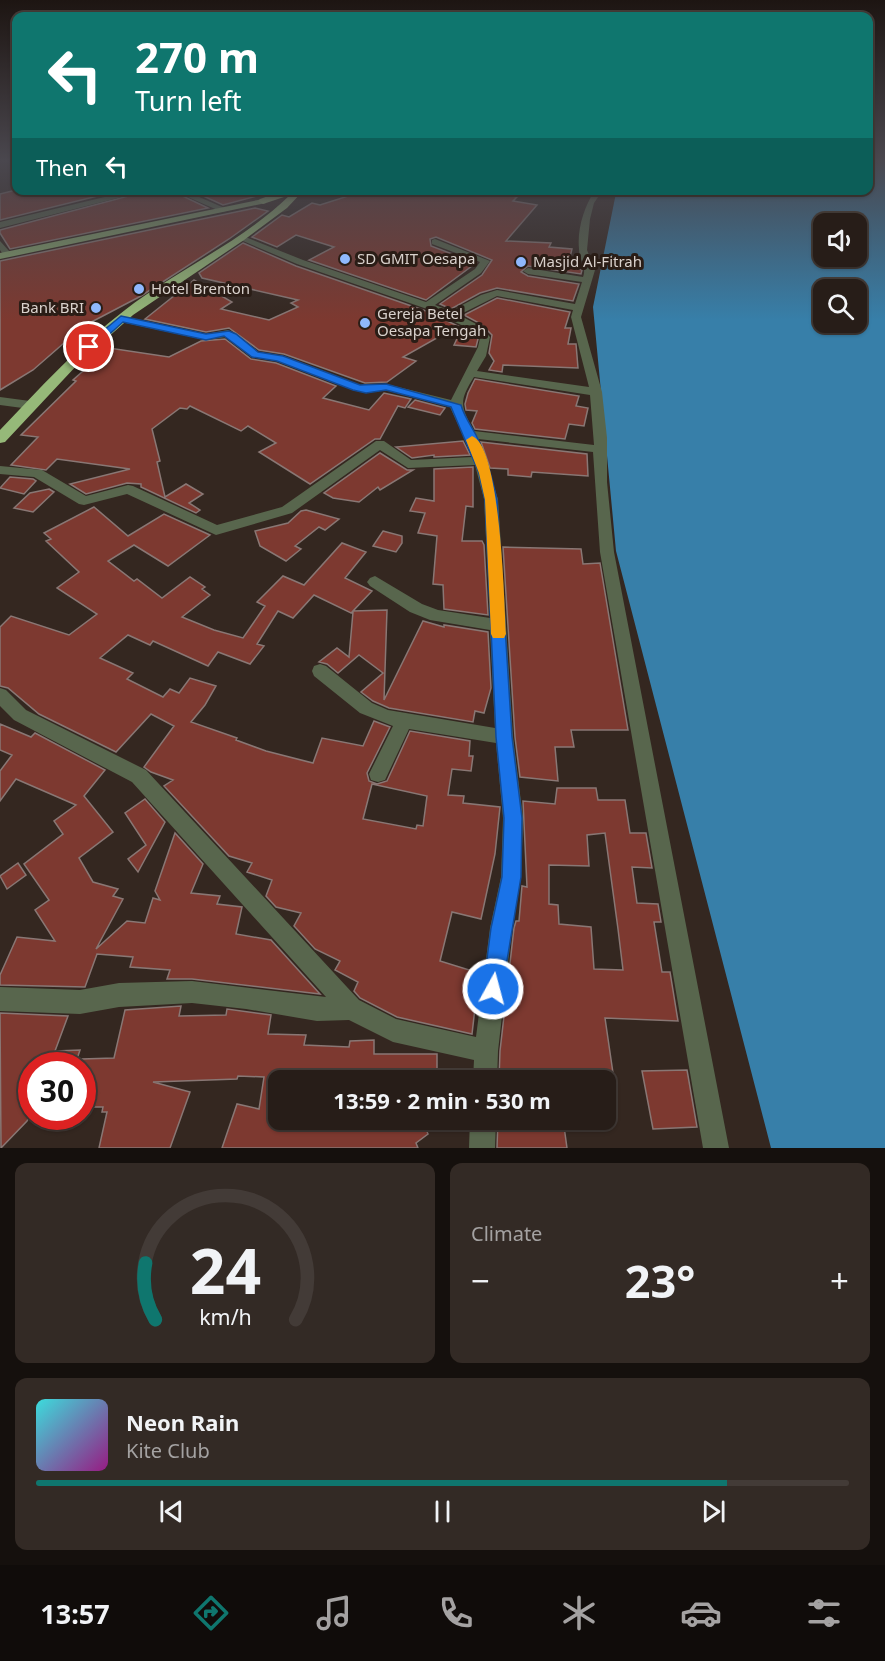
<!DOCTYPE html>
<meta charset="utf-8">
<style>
:root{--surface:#271d18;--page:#332a25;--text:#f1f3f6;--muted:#a4a2a2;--line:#433b37;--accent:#0f766e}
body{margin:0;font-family:"Noto Sans",sans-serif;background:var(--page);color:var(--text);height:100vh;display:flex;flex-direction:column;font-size:22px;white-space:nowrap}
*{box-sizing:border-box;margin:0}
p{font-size:20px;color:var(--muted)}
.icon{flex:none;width:33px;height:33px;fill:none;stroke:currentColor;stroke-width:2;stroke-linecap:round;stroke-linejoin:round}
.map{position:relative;height:1148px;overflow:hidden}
.details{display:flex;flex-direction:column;gap:15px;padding:15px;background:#15100d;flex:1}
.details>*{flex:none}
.banner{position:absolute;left:12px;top:12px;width:861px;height:183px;border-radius:12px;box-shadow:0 2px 4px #0004,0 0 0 2px var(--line);background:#0f766e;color:#fff;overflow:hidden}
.buttons{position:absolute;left:813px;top:213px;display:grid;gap:12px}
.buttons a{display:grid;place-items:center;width:54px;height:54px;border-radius:12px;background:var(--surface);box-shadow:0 2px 4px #0004,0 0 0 2px var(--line);font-size:30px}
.speed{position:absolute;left:18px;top:1052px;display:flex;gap:12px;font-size:30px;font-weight:700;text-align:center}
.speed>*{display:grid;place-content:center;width:78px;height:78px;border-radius:50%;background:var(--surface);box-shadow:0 2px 4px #0004,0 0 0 2px var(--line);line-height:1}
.speed .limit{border:9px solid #d22;background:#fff;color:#111}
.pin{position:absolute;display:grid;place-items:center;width:51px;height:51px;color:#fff;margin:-26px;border:3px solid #fff;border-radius:50%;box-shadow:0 2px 6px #0007}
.me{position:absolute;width:66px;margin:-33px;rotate:7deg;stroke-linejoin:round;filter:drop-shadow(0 0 4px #0008)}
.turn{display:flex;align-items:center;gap:21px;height:126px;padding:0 24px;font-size:27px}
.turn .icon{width:78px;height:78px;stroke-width:2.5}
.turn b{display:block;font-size:42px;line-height:51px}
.then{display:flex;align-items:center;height:57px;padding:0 24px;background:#0003;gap:12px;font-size:22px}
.big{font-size:45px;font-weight:700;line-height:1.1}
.details .widget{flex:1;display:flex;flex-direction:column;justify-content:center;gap:9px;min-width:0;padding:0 21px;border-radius:12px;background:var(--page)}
.details .dial{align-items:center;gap:0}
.dial svg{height:156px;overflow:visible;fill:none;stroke:var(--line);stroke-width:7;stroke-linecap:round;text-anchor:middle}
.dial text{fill:var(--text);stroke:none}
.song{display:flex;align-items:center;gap:18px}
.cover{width:72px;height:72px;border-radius:9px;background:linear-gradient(135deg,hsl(180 70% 55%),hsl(310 70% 35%))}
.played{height:6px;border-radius:3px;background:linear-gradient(90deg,var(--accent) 85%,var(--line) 85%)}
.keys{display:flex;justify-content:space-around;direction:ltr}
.heat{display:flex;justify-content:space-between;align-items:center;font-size:33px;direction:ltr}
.details .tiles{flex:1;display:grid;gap:15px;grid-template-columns:1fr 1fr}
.widget:last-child{grid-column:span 2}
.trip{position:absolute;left:268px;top:1070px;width:348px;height:60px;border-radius:12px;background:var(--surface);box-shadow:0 2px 4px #0004,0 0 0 2px var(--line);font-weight:700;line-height:60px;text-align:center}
.tab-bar{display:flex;height:96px;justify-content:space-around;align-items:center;background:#100c0a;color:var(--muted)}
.tab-bar .icon{width:42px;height:42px}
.tab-bar .current{color:var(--accent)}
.tab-bar b{font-size:27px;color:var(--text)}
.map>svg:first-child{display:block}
</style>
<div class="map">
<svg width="885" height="1148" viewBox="0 0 885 1148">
<rect width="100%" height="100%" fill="#342720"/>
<path fill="#377fa9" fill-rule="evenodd" d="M869,160H885V1148H771L616,551L593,307L616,193L620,191L868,190ZM824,224H856V256H824ZM824,290H856V322H824Z"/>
<g fill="#7d3930" stroke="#897774" stroke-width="1.5" fill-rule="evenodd">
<polygon points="16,190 122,190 0,220 0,194"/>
<polygon points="151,190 170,190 208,208 10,249 0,233 0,230"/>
<polygon points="190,190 272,190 272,192 223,205"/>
<polygon points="367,190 512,190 507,195 517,197 513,201 537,205 506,241 551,243 549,247 572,249 568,265 582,270 581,274 528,266 521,272 528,276 579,284 573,301 497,288 480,293 451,309 440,304 482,275 492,260 436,237 430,239 431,246 476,263 426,300 309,260 334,247 296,235 277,247 252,237 282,215 289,217 312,203 320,205"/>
<polygon points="255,208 268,211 229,239 141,296 78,329 80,329 33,370 0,390 0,261"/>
<polygon points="243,243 296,266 426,311 458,326 403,357 416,361 387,382 365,383 284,354 259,350 229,328 206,332 145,319 194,280 232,302 221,309 269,320 298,307 291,303 298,300 202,278 199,273"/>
<polygon points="497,298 570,312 565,328 571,328 568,344 576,344 578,368 503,365 502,372 489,370 494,361 489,353 492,335 481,324 464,315"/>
<polygon points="462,328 478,339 476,347 454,345"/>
<polygon points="225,339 251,359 276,363 336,386 323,398 369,410 384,393 411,399 405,408 398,406 380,439 375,439 310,484 259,452 276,443 248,426 241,431 190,406 187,409 180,408 152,429 160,461 157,462 165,497 186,484 203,494 189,503 200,510 196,513 141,487 141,484 127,483 86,494 70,484 130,469 57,459 46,470 11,465 38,437 21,435 76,381 73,380 109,348 169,357 201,341"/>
<polygon points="475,379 579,396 576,406 588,408 584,426 569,424 565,439 475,429 472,423 477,411 466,410 465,404 468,393"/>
<polygon points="415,400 445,408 440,415 408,407"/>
<polygon points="463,441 470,455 434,457 434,455 412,458 396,447"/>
<polygon points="481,442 587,454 588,476 532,472 531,477 508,475 508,469 490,468"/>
<polygon points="380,453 407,470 413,470 380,490 378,487 359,502 333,498 324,493"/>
<polygon points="473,467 473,507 466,506 462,541 482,541 484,545 488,615 444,609 443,585 433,584 437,536 418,533 425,513 410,511 416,498 434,501 434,469"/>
<polygon points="10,477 33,479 36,481 24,494 0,488"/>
<polygon points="49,489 54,492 33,512 14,508 30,493"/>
<path d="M94,507L128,536L164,514L210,535L168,566L134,545L108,561L134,581L137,579L162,598L190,577L205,587L202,589L210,595L182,617L214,630L243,638L265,606L257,602L283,576L304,585L342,543L366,552L345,578L372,591L353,611L387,610L384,700L423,621L444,627V625L488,632L491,688L484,713L475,711L473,722L389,708L373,701L361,692L383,673L359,655L338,673L327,664L319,662L337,648L349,657L353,612L351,613L314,595L293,618L278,611L257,644L264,646L250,664L218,652L208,666L153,641L150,645L128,635L100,658L133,673L127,679L163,697L170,689L179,693L190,678L216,686L205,705L191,722L237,738L236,740L266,751L313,763L322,738L363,746L374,721L390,727L367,773L369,781L377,784L387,781L410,731L470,741L469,756H473L471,771L452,769L448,795L464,796L463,803L500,807L495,854L481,919L452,912L440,961L479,973L472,1034L397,1017L360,998L354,991L358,982L335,970L340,961L315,949L294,926L301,913L276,907L266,896L272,880L247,872L252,863L229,856L164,786L173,780L151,772L144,767L174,726L151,714L116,752L39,714L8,688L0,686V627L11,616L69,635L97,614L57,588L79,572L46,541L51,539L44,533ZM372,784L427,796L423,826L417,825L416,829L363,819Z"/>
<polygon points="306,510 339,519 325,530 319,527 295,546 301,549 286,561 260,546 255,531 288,523 301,511"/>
<polygon points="383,531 402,536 402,543 396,552 373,546"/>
<polygon points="503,547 581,549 583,564 600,563 628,730 571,730 574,747 555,747 558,781 520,777 515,737"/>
<polygon points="0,724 31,737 35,733 105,770 84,796 113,832 79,858 93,882 118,889 113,896 123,899 96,949 127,921 145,923 153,898 160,900 155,891 175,833 203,864 191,893 220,896 217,904 242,907 236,934 271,940 320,994 192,979 167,979 170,970 130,967 133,957 97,954 85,987 0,985 0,975 17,937 55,941 35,910 49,900 24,864 63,834 54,821 76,805 16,779 0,801 0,771 12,755 0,750"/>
<path d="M557,788H596L598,800H625L630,833H646L652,868L632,867L637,903L658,904L661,922H654L662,972H670L678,1021L605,1018L613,1073L559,1075V1080H499L500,1051L514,928L516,921H519L522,886L527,887L523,801L555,804ZM605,833L618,929L623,970L594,969L591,927L559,924L558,905L549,904V865L589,866L587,835Z"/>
<polygon points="145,799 165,822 138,872 128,859 146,845 125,813"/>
<polygon points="18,863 26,875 7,889 0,876"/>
<polygon points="181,1006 179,1016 226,1015 227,1009 271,1015 268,1034 306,1035 304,1045 349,1047 350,1041 374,1040 374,1054 437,1054 437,1080 279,1080 279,1120 318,1129 334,1119 422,1119 428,1134 416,1143 418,1148 222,1148 237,1104 259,1109 264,1077 238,1076 237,1079 153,1082 190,1092 170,1148 99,1148 107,1112 102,1112 103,1107 82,1107 82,1059 114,1058 125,1010"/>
<polygon points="0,1013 68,1016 55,1051 80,1050 75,1065 32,1065 32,1110 27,1121 1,1148"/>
<polygon points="687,1070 697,1127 653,1129 642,1071"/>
<polygon points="498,1119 563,1119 567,1148 497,1148"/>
</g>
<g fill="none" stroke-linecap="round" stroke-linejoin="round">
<g fill="#58664d" fill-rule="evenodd">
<polygon points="134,190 149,190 0,228 0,222"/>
<polygon points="172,190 183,190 229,210 222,212"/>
<path d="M595,190H603L594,203L590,219L587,250L595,270L581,317L602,392L607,438V482L614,552L729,1148H703L600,552L593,452L478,439L498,499L513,737L523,818L521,877L512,928L498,1051L497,1080H473L474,1060L393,1042L349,1020L317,1021L246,1009L192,1003L119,1007L80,1014L0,1011V987L80,990L119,983L192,981L326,997L132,782L14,720L0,706V688L6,690L26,710L146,770L359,1000L396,1019L476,1037L490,928L501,877L503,818L496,743L409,729L385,780L378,782L371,780L369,774L393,726L360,713L314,676L312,671L314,666L320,664L326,666L372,703L388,710L495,728L490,630L430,620L410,612L370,586L367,582L370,578L375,576L422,604L438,610L490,618L484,499L475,465L408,468L380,450L292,513L216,535L127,494L84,505L79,504L34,477L0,474V466L42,470L86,496L128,485L133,486L217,525L282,507L376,441H384L411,460L473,457L450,407L386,390L366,393L353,390L277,361L251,357L226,337L206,340L121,322L116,319L121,316L206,334L228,330L258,352L283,356L360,385L386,384L451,400L478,347L480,338L472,330L427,309L297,264L236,238L243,236L303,260L426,302L475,269L480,262L432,244V240L435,239L490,261L481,273L435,305L451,311L481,295L497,290L575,304L582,282L528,274L523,271L528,268L583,277C587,266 579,260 579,249C577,229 584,207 595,190ZM497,296L573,310L571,317L589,387L477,371L486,356L490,337L480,326L459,315ZM474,377L590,395L594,445L474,431C461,407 458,402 474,377Z"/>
<polygon points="0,241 10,252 10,256 4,256 0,250"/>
<polygon points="0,397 30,401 36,405 30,409 0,405"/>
<polygon points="470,1119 496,1119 495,1148 469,1148"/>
</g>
<polygon fill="#84a26d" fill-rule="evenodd" points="263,199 266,199 266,203 0,259 0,253"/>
<path fill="#96b979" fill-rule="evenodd" d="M285,190H304L287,208L244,240L133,315L78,364L5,442L0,443V430C40,388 79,345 125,310C178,269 242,242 290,195L263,204L258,201L260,199Z"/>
</g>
<linearGradient id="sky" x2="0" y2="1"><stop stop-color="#1d1512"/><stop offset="0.5" stop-color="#4a474e"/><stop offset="1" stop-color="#4a474e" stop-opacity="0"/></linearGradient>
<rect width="885" height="320" fill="url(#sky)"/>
<path fill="#1a73e8" stroke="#114b97" stroke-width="1.5" d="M121,316L206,334L229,331L236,334L258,352L283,356L360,385L386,384L461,405C464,416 470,424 476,435C486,455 492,477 497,500L512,737L522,818L521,877L501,996L493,1000L486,996L483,989L491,928L502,877L504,818L496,737L485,500L479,473L451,407L386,390L366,393L353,390L277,361L252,357L224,336L206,340L123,322L93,349H86V345Z"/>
<path fill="#f59e0b" d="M472,436C501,446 504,603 506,634L504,638H493L491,634L485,500L479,473L466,440Z"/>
<g fill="#8fb8fd" stroke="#2a1d16" stroke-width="2">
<circle cx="345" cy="259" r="6"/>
<circle cx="521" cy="262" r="6"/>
<circle cx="139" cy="289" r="6"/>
<circle cx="96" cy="308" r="6"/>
<circle cx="365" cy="323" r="6"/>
</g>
<g text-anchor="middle" stroke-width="6" stroke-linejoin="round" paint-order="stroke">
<g font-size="15" fill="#d9d1cc" stroke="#2a1d16" text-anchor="start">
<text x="357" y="264">SD GMIT Oesapa</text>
<text x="533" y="267">Masjid Al-Fitrah</text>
<text x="151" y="294">Hotel Brenton</text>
<text x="84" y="313" text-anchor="end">Bank BRI</text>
<text x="377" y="319">Gereja Betel<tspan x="377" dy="17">Oesapa Tengah</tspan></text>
</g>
</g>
</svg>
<div class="buttons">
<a><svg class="icon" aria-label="sound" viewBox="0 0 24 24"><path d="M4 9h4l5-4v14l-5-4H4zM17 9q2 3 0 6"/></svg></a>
<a><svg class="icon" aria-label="search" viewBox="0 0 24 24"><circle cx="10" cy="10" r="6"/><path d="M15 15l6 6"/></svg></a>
</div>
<div class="speed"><div class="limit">30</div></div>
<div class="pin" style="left:89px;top:347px;background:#d93025"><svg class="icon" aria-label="arrive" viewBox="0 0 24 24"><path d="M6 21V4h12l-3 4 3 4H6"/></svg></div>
<svg class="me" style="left:493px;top:989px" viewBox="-20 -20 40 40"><circle r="17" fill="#1a73e8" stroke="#fff" stroke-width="3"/><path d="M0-11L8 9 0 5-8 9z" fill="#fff"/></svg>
<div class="trip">13:59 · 2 min · 530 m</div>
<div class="banner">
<div class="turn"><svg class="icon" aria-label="left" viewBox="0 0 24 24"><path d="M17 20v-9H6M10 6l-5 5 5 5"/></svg><div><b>270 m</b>Turn left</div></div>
<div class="then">Then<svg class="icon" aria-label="left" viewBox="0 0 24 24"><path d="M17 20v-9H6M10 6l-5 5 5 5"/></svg></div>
</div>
</div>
<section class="details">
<div class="tiles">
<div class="widget dial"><svg viewBox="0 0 100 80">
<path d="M14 69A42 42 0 1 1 86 69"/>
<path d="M14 69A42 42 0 0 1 9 40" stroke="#0f766e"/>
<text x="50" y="56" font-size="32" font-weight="700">24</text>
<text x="50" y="72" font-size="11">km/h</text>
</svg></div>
<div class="widget"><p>Climate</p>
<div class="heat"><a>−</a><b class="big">23°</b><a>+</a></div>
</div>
<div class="widget">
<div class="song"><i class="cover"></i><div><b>Neon Rain</b><p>Kite Club</p></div></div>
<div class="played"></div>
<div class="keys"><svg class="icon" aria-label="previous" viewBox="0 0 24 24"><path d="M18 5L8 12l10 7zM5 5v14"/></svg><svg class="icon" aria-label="pause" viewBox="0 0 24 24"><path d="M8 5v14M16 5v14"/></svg><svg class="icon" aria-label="next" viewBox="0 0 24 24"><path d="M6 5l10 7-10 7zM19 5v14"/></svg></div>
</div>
</div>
</section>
<nav class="tab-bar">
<b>13:57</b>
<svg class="icon current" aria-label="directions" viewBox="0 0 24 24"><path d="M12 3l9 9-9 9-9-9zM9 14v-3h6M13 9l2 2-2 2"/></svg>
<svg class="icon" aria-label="music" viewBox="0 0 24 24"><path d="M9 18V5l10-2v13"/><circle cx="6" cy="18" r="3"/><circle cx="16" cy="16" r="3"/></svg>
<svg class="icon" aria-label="phone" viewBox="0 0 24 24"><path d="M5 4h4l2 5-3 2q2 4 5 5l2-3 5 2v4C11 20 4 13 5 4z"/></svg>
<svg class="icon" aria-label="climate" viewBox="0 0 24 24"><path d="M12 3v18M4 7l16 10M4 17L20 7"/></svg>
<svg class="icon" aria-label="car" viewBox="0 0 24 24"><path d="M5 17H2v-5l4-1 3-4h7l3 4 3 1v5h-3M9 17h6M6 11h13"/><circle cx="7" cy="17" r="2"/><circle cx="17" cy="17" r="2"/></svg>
<svg class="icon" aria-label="filters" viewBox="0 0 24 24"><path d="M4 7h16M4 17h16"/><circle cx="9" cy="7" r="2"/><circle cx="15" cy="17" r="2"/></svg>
</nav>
